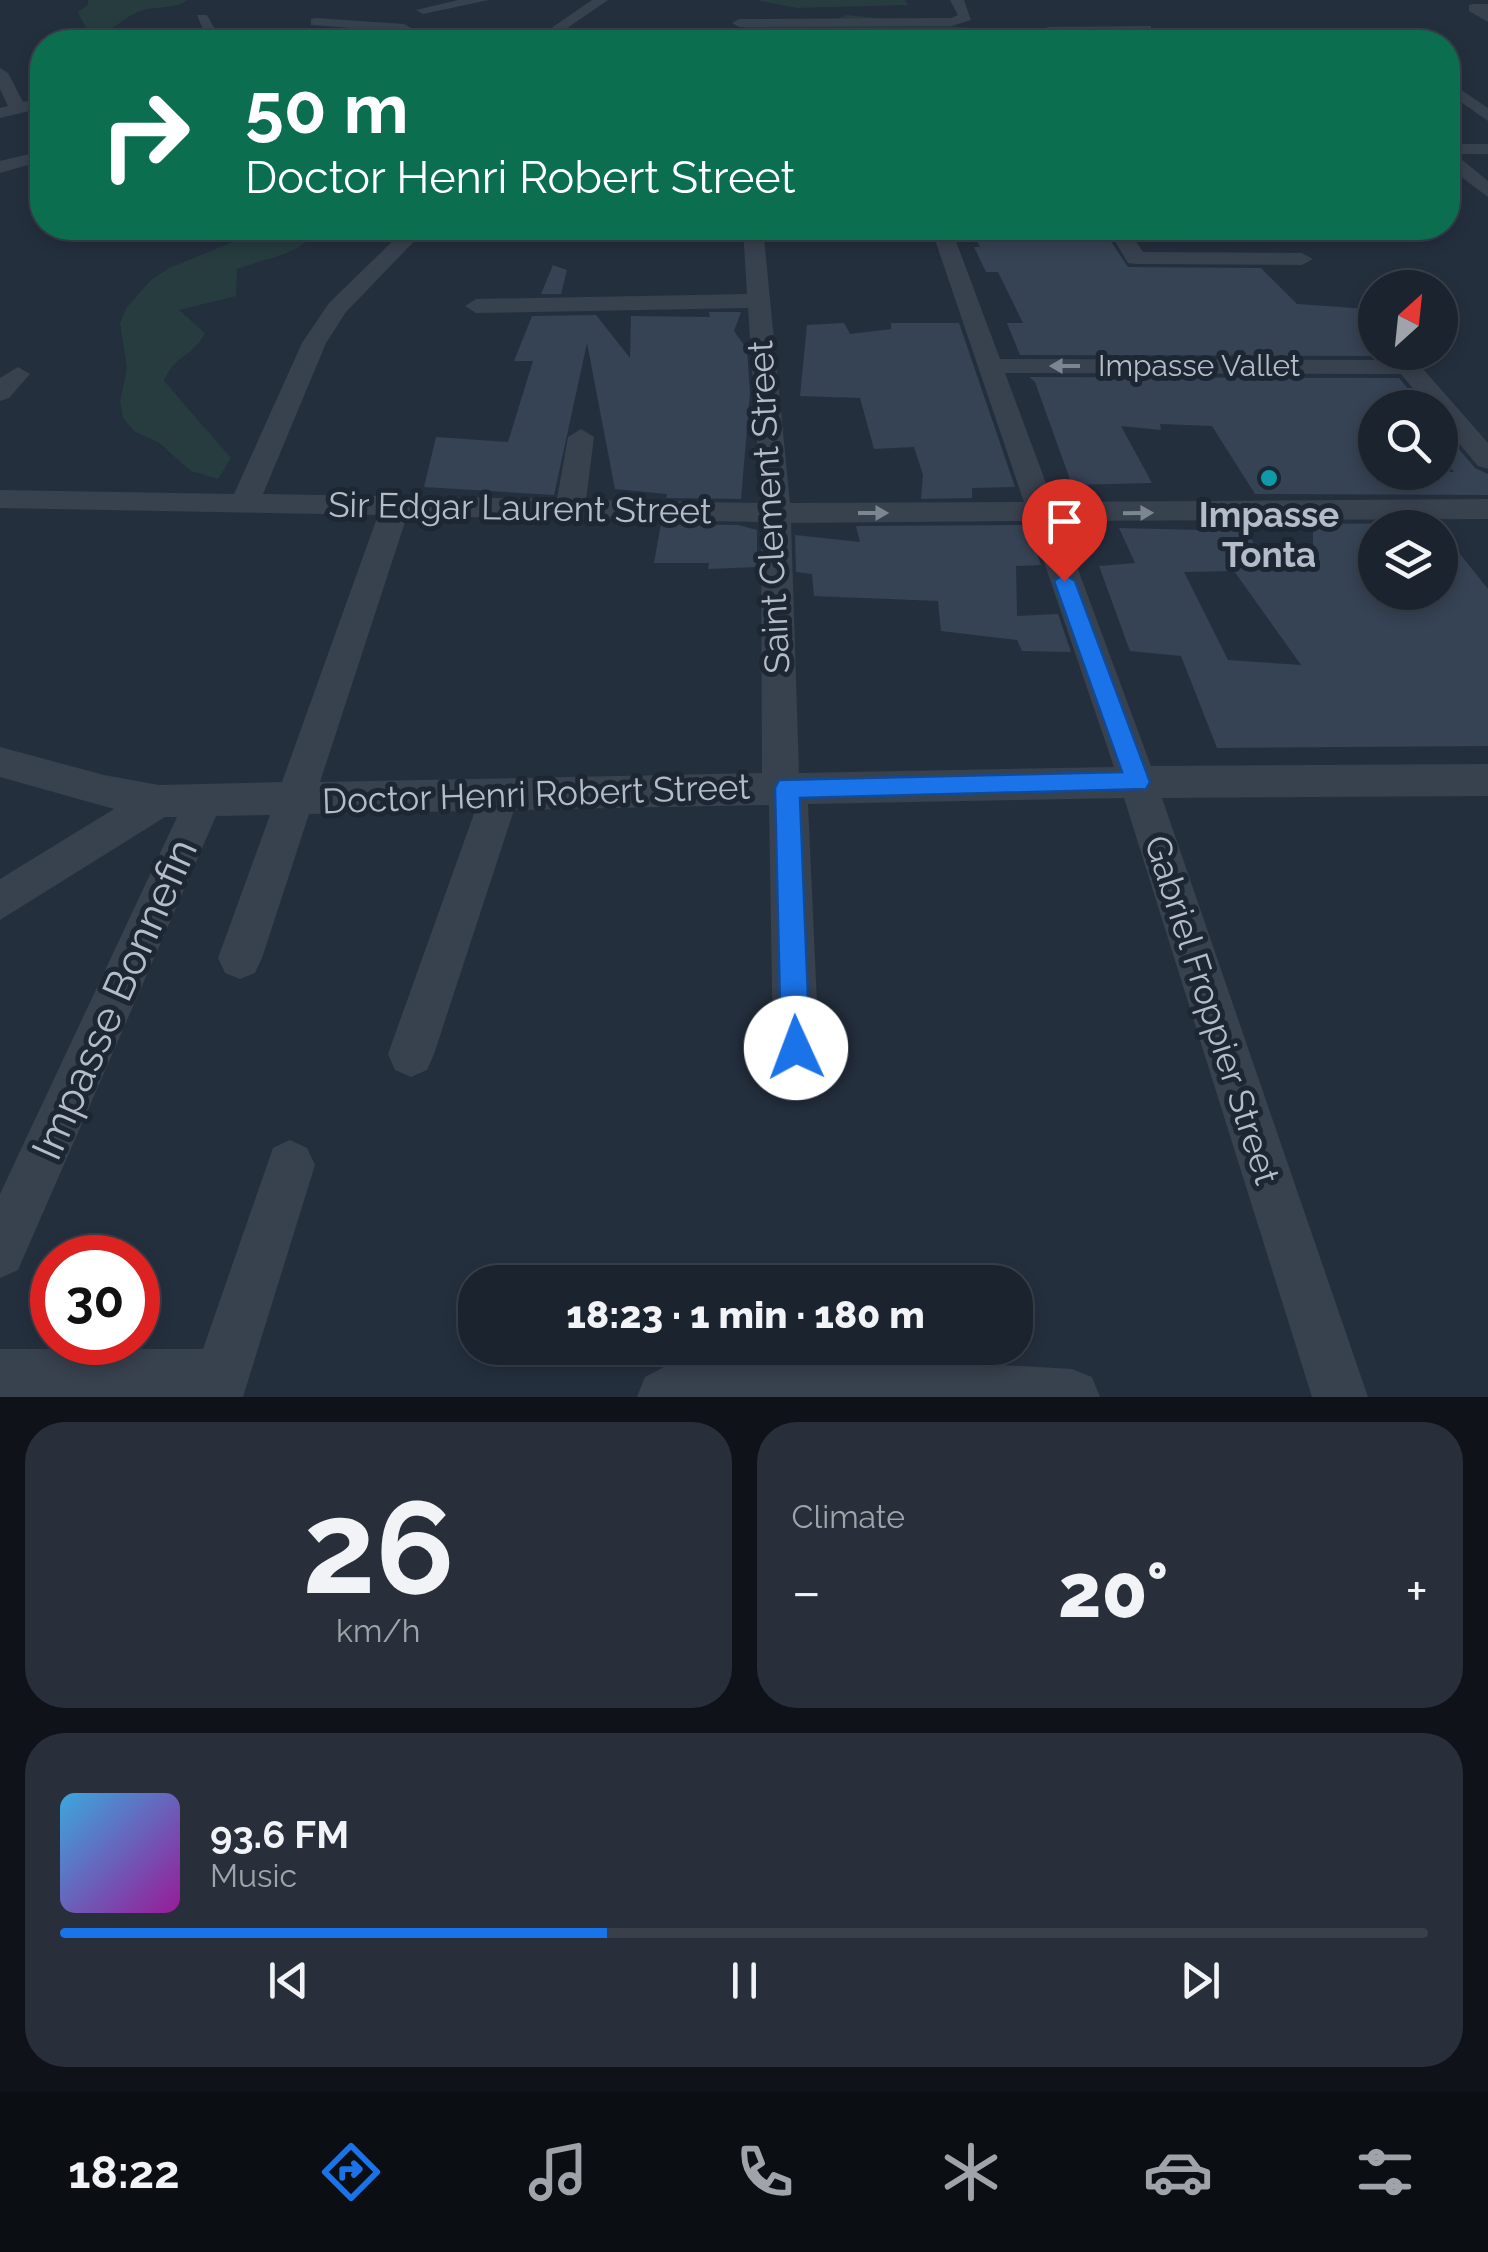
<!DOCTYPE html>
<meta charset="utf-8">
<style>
:root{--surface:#1b232e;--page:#282f3a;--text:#f1f3f6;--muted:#a0a4aa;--line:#39404a;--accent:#1a73e8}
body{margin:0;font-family:Raleway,sans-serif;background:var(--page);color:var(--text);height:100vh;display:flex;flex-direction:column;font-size:38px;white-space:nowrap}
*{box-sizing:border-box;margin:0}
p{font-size:32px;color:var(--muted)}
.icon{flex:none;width:55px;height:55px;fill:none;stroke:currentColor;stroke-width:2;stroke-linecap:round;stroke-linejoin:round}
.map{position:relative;height:1397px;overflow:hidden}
.side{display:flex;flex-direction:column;gap:25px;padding:25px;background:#0f1319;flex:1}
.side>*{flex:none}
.banner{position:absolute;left:30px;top:30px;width:1430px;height:210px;border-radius:40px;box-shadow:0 5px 15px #0003,0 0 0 2px var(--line);background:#0b6e4f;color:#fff;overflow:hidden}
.needle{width:65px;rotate:27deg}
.controls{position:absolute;left:1358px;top:270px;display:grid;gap:20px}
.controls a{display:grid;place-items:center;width:100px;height:100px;border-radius:50%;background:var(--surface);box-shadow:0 5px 15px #0003,0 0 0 2px var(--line);font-size:50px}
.speed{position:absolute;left:30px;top:1235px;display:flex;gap:20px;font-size:50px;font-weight:700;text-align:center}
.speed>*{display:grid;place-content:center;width:130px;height:130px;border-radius:50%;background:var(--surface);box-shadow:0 5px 15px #0003,0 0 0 2px var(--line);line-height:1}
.speed .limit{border:15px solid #d22;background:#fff;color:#111}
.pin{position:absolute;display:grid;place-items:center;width:85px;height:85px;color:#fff;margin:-102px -42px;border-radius:50% 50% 50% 0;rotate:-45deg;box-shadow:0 0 10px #0007}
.pin .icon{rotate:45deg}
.me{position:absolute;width:110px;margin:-55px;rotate:358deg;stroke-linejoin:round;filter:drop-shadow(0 0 8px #0008)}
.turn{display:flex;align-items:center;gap:35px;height:210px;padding:0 50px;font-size:45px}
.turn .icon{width:130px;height:130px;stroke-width:2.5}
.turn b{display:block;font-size:70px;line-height:85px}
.big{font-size:75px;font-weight:800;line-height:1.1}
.side .card{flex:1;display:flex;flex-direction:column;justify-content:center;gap:15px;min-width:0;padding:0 35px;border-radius:40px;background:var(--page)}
.side .dial{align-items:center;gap:0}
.dial b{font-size:130px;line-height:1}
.song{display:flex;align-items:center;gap:30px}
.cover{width:120px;height:120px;border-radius:15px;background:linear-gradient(135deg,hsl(200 70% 55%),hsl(300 70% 35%))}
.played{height:10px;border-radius:5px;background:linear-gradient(90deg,var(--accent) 40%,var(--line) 40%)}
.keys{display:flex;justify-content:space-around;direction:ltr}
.heat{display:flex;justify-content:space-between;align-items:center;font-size:55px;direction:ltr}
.side .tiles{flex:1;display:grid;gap:25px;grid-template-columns:1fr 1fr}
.card:last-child{grid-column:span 2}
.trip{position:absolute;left:458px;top:1265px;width:575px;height:100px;border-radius:40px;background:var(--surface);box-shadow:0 5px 15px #0003,0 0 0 2px var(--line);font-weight:800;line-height:100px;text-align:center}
.tab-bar{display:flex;height:160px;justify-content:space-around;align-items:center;background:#0b0e12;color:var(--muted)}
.tab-bar .icon{width:70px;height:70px}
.tab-bar .current{color:var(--accent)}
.tab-bar b{font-size:45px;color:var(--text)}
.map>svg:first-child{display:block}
</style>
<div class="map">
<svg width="1488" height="1397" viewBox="0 0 1488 1397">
<rect width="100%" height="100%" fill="#242f3e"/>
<g fill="#263c3f">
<path d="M88,0H188C172,11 151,4 134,14C121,20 113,30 99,35L86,28L78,12L88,5Z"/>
<polygon points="756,0 905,0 908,5 797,8"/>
<polygon points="847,15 970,28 936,33 936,42 747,42 742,21 832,21"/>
<path d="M267,228H319C298,257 268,257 237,269L236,296L179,310L205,333C191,359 175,354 164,381L231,458L218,479L191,471L158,442L135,432L123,418L120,402L127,368L120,323L127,307L151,280L169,268Z"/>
</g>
<g fill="#364354" fill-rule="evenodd">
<polygon points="970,228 1102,228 1128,267 1261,268 1297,304 1369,309 1375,316 1375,352 1390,356 1020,355 1007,323 1023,323 998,272 986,272 974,247 980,247"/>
<polygon points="553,265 567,270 561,294 541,294"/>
<polygon points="709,312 741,312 734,331 747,349 750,393 741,499 666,498 667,494 615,489 587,343 554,495 424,487 436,437 508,442 533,361 514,361 532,316 596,315 630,358 631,316 710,317"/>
<polygon points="844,323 850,334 891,329 891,323 959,323 1015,487 972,488 972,498 921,499 923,475 914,447 874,449 860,398 800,396 807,325"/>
<polygon points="1029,377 1399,378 1424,408 1375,408 1375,472 1454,472 1440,454 1440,427 1475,468 1488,474 1488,495 1255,494 1212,426 1160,424 1161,430 1121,426 1152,483 1072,485 1035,382"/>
<path d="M1435,523L1439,528H1375V592H1440V529L1488,589V746L1217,748L1181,656L1130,651L1099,566L1135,563L1119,528L1201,530L1196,524H1242L1261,555L1313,559V524ZM1234,571L1301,665L1228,660L1184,572Z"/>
<polygon points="661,524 738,525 757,530 757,567 708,569 709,563 654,563"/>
<polygon points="1027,525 1041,565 1016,566 1017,616 1058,614 1071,652 1022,651 1017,640 941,631 938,601 814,596 812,574 796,572 795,535 860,542 856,526"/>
</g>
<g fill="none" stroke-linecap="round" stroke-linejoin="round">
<g fill="#38414e" fill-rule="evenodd">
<polygon points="458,0 489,0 423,14 416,10"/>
<polygon points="592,0 608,0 547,42 531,42"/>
<polygon points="950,0 964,0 971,20 952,26 739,27 732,23 739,19 951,18 958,15"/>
<polygon points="1474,4 1488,4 1488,22 1469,11 1469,5"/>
<polygon points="197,15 207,15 222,42 208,42"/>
<polygon points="316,18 404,24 411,28 404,32 311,25 311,19"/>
<polygon points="1151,26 1151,32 1146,33 1048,35 1041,31 1048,27"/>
<polygon points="1013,35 1018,36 1022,42 1008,42 1006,39"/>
<polygon points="0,68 8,73 23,102 42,98 42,108 0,118 0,108 8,106 0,89"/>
<polygon points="1448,81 1488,108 1488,121 1448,93"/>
<polygon points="1448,144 1488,144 1488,154 1455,154 1488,181 1488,197 1448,167"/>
<polygon points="42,151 42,161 0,173 0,161"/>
<path d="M406,228H427L346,312L326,343L263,494L557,499L568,437L581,429L594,437L586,500L761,503L748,308L476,313L465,306L476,299L747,294L743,228H763L790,503L1024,502L931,228H951L1000,359L1408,360L1417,362L1488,443V469L1478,466L1440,421V408H1429L1401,374L1005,373L1053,502L1488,499V519L1060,521L1151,766L1488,764V796L1162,798L1368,1397H1312L1124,798L808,804L819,1048L812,1064L796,1071L780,1064L773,1048L769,805L514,810L434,1054L427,1070L411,1077L395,1070L388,1054L475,811L309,814L262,958L255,973L240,979L225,973L218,958L270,815L216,816L18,1270L0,1278V1194L177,817H165L0,920V879L114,809L0,777V747L104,775L159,785L282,782L378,515L0,508V490L234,494L302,343L329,303ZM407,516L761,522L762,773L320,782ZM1030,521L1114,767L799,773L791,523Z"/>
<polygon points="1107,228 1127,228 1143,252 1302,253 1313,259 1302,265 1136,264 1128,263"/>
<polygon points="18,367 30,374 9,398 0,401 0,378"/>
<polygon points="290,1140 307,1148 315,1165 243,1397 0,1397 0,1349 203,1349 273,1148"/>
<polygon points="700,1348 1072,1369 1092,1377 1100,1397 637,1397 645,1377"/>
</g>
</g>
<defs><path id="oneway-solid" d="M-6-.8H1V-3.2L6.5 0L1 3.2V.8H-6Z" transform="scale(2.5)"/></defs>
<g fill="#7c8592">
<use href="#oneway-solid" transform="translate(1065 366) rotate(-180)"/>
<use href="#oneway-solid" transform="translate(873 513)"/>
<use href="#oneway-solid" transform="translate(1138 513) rotate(-1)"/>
</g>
<polygon fill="#1a73e8" stroke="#114b97" stroke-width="2.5" points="1064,574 1075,581 1150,782 1146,789 800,798 810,1048 806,1059 796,1063 785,1059 781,1048 775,788 779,780 1122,772 1054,581"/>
<circle fill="#0f9aa8" stroke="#1d2633" stroke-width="4" cx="1269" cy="478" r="10"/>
<g text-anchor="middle" stroke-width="10" stroke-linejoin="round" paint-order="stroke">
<g font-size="30" fill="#b4bcc9" stroke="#1d2633">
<text x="1199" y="376">Impasse Vallet</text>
</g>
<g font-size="35" fill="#b4bcc9" stroke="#1d2633">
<text transform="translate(769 507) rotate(-93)" y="12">Saint Clement Street</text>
<text transform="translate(520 508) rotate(1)" y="12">Sir Edgar Laurent Street</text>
<text transform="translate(536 794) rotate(-2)" y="12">Doctor Henri Robert Street</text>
<text transform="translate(1212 1010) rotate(72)" y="12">Gabriel Froppier Street</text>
</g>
<g font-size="35" font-weight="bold" fill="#b4bcc9" stroke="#1d2633">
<text x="1269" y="527">Impasse<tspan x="1269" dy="40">Tonta</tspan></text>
</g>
<g font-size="42" fill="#b4bcc9" stroke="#1d2633">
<text transform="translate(114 999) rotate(-66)" y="15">Impasse Bonnefin</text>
</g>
</g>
</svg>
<div class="controls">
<a><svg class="needle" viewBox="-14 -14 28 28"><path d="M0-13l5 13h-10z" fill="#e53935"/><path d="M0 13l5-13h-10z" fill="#a0a4aa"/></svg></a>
<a><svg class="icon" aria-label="search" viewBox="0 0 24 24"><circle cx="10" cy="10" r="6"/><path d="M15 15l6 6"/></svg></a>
<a><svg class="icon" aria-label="layers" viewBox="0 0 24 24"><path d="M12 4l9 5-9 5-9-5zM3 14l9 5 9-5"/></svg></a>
</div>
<div class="speed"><div class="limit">30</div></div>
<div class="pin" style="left:1064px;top:581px;background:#d93025"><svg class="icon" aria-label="arrive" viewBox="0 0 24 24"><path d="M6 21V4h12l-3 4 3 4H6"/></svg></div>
<svg class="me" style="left:796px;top:1048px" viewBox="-20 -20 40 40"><circle r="19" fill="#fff"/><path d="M0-13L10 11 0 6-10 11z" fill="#1a73e8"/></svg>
<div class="trip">18:23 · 1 min · 180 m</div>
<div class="banner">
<div class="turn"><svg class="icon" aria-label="right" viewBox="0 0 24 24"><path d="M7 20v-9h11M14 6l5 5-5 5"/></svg><div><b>50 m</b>Doctor Henri Robert Street</div></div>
</div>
</div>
<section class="side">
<div class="tiles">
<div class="card dial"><b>26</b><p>km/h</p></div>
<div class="card"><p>Climate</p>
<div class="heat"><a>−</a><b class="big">20°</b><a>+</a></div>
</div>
<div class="card">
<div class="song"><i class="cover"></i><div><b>93.6 FM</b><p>Music</p></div></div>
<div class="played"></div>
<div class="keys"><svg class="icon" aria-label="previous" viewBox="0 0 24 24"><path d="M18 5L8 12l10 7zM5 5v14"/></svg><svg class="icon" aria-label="pause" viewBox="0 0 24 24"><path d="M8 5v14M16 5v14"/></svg><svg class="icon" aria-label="next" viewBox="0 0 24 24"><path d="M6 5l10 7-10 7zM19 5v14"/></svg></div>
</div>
</div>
</section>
<nav class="tab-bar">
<b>18:22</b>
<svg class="icon current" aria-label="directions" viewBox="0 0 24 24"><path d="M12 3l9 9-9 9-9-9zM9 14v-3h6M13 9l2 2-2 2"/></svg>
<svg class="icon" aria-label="music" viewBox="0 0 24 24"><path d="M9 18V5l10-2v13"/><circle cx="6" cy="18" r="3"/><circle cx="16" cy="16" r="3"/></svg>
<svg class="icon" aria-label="phone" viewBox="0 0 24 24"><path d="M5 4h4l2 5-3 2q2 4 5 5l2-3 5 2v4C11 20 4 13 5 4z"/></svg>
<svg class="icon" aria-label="climate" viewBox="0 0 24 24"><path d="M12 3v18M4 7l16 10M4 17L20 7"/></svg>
<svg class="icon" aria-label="car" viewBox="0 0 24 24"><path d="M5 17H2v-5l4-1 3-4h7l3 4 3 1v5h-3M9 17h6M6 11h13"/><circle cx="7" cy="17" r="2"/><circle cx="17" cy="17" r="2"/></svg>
<svg class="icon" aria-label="filters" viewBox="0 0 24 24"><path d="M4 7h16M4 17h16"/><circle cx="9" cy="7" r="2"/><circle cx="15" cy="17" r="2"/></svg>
</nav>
